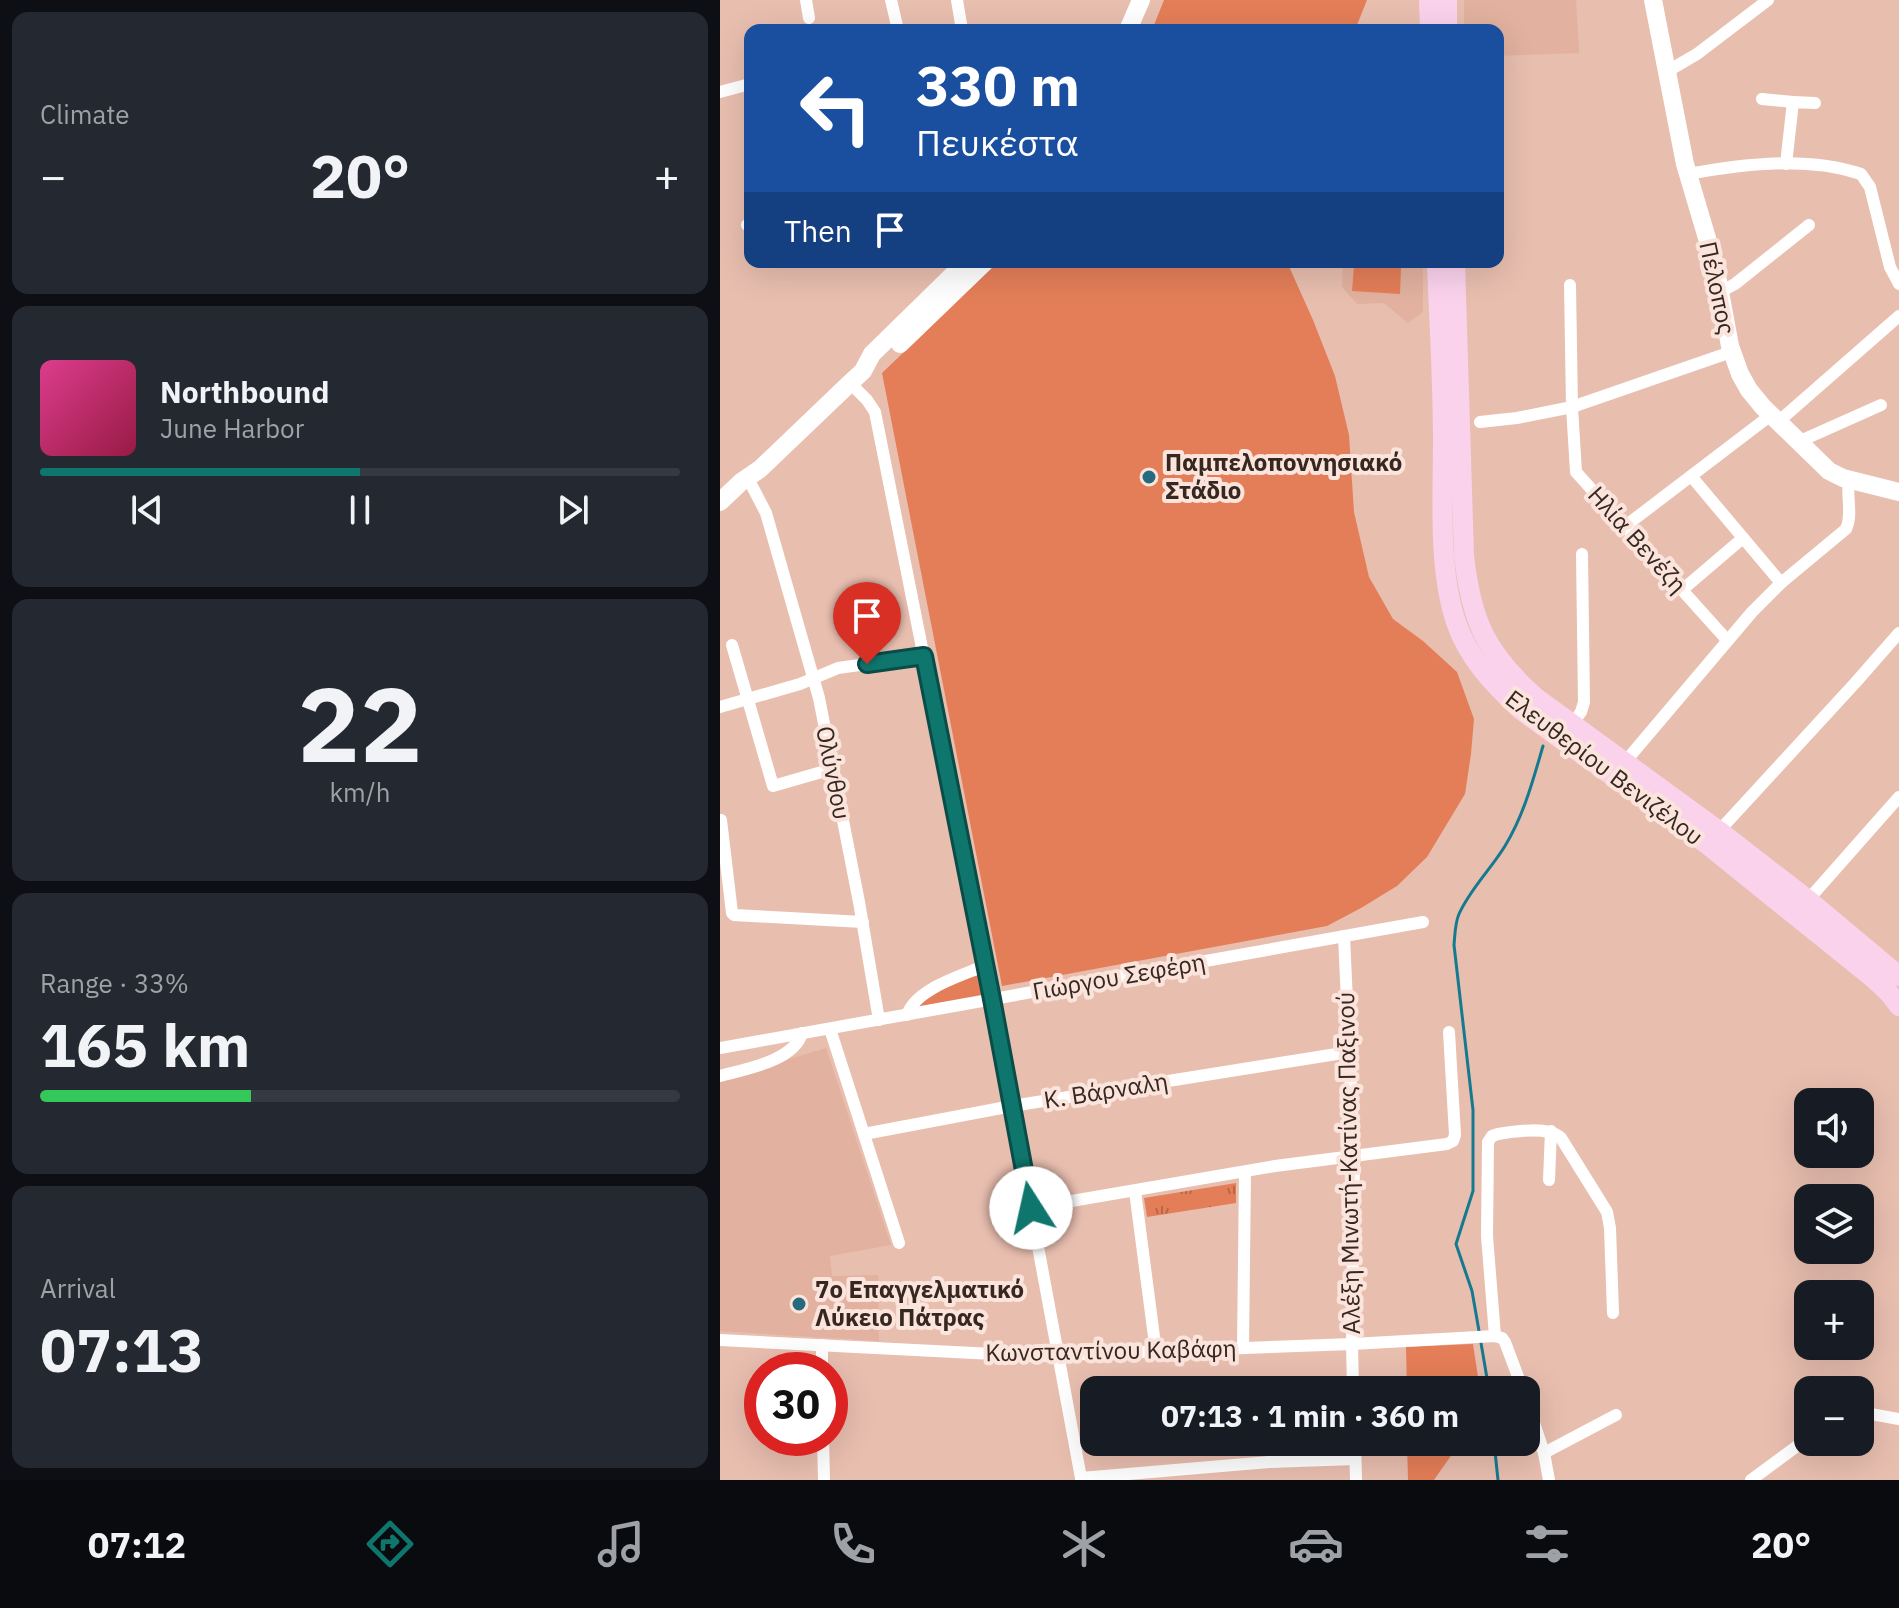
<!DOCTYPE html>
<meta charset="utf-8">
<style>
:root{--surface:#171b24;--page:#242831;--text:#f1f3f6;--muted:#9ea1a6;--line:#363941;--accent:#0f766e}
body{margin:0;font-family:"IBM Plex Sans",sans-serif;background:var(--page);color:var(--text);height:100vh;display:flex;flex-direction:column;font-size:30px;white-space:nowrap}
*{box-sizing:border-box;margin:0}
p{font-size:26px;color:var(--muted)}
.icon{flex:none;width:44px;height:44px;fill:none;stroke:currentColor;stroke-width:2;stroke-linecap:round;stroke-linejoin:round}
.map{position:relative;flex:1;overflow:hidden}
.details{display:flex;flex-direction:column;gap:12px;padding:12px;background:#0d0f14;width:720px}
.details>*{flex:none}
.banner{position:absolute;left:24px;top:24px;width:760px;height:244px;border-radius:16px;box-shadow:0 8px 32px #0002;background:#1a4fa0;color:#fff;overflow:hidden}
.tools{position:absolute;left:1074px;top:1088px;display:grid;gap:16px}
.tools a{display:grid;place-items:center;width:80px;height:80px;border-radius:16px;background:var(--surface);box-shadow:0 8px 32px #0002;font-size:40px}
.speed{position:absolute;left:24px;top:1352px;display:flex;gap:16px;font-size:40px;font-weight:700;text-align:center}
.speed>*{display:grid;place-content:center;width:104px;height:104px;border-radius:50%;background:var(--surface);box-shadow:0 8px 32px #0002;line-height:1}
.speed .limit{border:12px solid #d22;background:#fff;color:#111}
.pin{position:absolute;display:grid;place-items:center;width:68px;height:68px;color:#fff;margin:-82px -34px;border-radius:50% 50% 50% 0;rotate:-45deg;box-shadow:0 0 8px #0007}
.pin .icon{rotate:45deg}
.me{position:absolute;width:88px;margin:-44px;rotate:350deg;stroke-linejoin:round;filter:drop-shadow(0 0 6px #0008)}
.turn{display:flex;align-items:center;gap:28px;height:168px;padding:0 40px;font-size:36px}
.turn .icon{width:104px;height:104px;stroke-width:2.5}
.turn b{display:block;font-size:56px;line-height:68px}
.then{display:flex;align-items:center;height:76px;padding:0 40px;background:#0003;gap:16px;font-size:30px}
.big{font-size:60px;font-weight:800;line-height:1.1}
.details .tile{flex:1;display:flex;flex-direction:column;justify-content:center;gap:12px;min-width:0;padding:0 28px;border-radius:16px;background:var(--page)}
.details .dial{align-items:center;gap:0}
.dial b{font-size:104px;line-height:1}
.song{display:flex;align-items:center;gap:24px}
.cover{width:96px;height:96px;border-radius:12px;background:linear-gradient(135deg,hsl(330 70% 55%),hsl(340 70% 35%))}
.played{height:8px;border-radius:4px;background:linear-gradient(90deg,var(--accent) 50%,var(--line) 50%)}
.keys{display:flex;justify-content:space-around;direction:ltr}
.heat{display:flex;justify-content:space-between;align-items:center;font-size:44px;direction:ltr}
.charge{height:12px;border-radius:6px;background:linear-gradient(90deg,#34c759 33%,var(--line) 0)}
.trip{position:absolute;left:360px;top:1376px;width:460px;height:80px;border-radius:16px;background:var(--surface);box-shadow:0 8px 32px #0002;font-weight:800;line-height:80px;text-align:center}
.menu{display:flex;height:128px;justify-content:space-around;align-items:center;background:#090b0e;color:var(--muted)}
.menu .icon{width:56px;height:56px}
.menu .on{color:var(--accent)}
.menu b{font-size:36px;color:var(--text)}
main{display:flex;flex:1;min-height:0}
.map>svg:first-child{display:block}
</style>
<main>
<section class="details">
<div class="tile"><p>Climate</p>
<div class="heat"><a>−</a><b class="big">20°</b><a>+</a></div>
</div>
<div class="tile">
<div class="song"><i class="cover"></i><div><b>Northbound</b><p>June Harbor</p></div></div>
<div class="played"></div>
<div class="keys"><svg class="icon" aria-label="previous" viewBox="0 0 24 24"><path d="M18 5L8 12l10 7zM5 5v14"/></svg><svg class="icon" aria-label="pause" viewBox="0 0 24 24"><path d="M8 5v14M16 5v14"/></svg><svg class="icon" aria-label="next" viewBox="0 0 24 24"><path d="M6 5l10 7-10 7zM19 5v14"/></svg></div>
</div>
<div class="tile dial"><b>22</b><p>km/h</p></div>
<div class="tile"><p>Range · 33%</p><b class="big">165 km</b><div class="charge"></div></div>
<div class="tile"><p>Arrival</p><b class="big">07:13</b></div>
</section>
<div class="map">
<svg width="1179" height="1480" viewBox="0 0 1179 1480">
<defs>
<pattern id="park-tufts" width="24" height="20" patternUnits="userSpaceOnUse" patternTransform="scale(2)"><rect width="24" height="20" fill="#e47e58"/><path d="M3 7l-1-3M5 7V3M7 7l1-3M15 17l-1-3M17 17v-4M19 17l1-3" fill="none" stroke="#ba6748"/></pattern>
</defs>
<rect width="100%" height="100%" fill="#e8beaf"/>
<g fill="#e2b19f">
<polygon points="744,0 856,0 859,53 778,56 778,30 744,30"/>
<polygon points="623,262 703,262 703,312 688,323 664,303 637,304 622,287"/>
<polygon points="106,1048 171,1245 110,1256 112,1276 158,1275 159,1341 0,1331 0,1080"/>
</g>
<g fill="#e47e58">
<polygon points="444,0 647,0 635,30 432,30"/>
<polygon points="278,262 567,262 593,320 615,376 629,435 634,512 649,577 673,619 703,641 737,672 754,719 751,754 745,794 707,857 677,886 641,908 607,926 282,986 162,373"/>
<polygon points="634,266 681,268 680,294 632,291"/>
<polygon points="265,965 272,999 189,1009"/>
<polygon points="753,1344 760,1390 687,1390 686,1347"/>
<polygon points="687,1442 759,1442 759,1448 737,1447 714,1480 688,1480"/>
</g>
<polygon fill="url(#park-tufts)" points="516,1183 516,1203 427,1217 424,1198"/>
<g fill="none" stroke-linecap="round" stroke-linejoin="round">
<g stroke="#15798f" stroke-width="3">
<path d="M759,1331L752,1291L736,1244L753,1191V1110L734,945C735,934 735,923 739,914C750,889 771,869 785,846C804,815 813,780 823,746"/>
<polyline points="761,1343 769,1390"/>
<polyline points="774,1442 778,1480"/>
</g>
<g stroke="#fff" stroke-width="12">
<polyline points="86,0 89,18"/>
<polyline points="171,0 178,30"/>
<polyline points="237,0 242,30"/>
<polyline points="948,71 977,54 1048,0"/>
<polyline points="0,92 30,84"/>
<polyline points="1042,99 1073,102"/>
<polyline points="1066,164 1073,102 1095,103"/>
<path d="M968,174C1022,164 1087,156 1141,174L1150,187L1170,267L1179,284"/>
<polyline points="27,225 30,224"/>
<polyline points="850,285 852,407 856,472 1007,640"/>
<polyline points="1000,292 1015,284 1089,225"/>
<polyline points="130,383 147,400 155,412 272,999 361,1478 549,1462 635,1459"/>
<polyline points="760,422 797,418 852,407 1011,352"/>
<polyline points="1058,422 1179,316"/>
<polyline points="1078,442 1161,405"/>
<polyline points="971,476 1061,583"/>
<polyline points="32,486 46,513 99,698 139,902 159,1020"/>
<polyline points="904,527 1051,415"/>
<polyline points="962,590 1023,538"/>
<polyline points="12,645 53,786 112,769"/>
<polyline points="0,707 80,684 118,668 204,656"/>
<polyline points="852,724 861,712 864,702 862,554"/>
<path d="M905,762L1032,612L1061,583L1126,529C1133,515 1126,495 1129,479"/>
<polyline points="1,820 12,913 14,915 143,922"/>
<polyline points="999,831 1136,682 1179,633"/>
<polyline points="1088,900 1179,797"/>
<polyline points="624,936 634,1155 632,1344 633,1390"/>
<path d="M187,1015C196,988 242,976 266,965"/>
<polyline points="110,1029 179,1243"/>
<polyline points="0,1048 703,922"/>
<path d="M0,1076C25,1069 74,1061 82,1033"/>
<polyline points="144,1134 292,1106 629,1052"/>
<polyline points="829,1180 831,1131"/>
<polyline points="415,1191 436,1352"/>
<polyline points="311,1208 555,1166 727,1144 733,1141 735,1135 729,1032"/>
<path d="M775,1336L767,1236L768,1142L772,1136L778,1134C796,1131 828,1126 841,1138L887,1212L890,1228L893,1313"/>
<polyline points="0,1340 315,1356 632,1344 775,1336 782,1338 785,1342 803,1390"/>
<polyline points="102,1345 102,1370"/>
<polyline points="523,1348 525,1172"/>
<polyline points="806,1399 824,1453 829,1480"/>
<polyline points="1140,1412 1179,1419"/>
<polyline points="103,1438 104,1480"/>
<polyline points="635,1442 636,1480"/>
<polyline points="824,1453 896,1415"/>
<polyline points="1031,1480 1088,1438"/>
</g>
<g stroke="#fff" stroke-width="18">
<polyline points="933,0 965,164 995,265 1010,346 1020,374 1029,390 1043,407 1109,471 1123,478 1179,492"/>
<polyline points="408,30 421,0"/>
<polyline points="180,344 265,262"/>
<polyline points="0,502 21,482 40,469 130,383 143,371 152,354 246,262"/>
</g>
<g stroke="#fad2ec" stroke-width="20">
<polyline points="709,0 710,30"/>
<polyline points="727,0 727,30"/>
<path d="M717,262C719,321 723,381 723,440C723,497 718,569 736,622C748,658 774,685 801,710L988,845L1153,978L1169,993L1179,1006"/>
<path d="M735,262L744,555C751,621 766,653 815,697L999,831L1088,900L1179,976"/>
</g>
</g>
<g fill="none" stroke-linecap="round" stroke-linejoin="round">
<g stroke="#0a4d48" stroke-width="20">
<polyline id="route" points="147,664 204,656 272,999 311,1208"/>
</g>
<use href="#route" stroke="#0f766e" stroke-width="14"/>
</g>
<g fill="#286a7d" stroke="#fae4dc" stroke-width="3">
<circle cx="429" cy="477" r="8"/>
<circle cx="79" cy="1304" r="8"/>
</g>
<g text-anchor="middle" stroke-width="8" stroke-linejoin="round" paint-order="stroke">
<g font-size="24" fill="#372721" stroke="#fae4dc">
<text transform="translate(997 288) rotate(78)" y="8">Πέλοπος</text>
<text transform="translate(917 540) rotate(48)" y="8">Ηλία Βενέζη</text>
<text transform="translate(884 768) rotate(37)" y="8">Ελευθερίου Βενιζέλου</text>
<text transform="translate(113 773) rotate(79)" y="8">Ολύνθου</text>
<text transform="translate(399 977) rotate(-10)" y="8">Γιώργου Σεφέρη</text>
<text transform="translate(386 1091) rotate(-9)" y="8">Κ. Βάρναλη</text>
<text transform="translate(629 1163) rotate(-91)" y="8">Αλέξη Μινωτή-Κατίνας Παξινού</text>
<text transform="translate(391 1351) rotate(-1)" y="8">Κωνσταντίνου Καβάφη</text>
</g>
<g font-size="24" font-weight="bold" fill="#372721" stroke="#fae4dc" text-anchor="start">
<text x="445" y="471">Παμπελοποννησιακό<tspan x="445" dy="28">Στάδιο</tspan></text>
<text x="95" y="1298">7ο Επαγγελματικό<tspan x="95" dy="28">Λύκειο Πάτρας</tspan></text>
</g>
</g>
</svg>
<div class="tools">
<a><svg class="icon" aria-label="sound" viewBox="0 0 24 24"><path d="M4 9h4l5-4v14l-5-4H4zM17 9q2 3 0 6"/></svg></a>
<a><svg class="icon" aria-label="layers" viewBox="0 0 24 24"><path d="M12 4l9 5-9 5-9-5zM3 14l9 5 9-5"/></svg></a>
<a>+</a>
<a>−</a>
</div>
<div class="speed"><div class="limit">30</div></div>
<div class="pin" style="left:147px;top:664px;background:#d93025"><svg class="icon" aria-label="arrive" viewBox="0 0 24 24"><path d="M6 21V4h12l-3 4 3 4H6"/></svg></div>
<svg class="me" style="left:311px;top:1208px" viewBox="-20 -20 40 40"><circle r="19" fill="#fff"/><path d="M0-13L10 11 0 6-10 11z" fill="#0f766e"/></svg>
<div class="trip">07:13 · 1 min · 360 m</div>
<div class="banner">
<div class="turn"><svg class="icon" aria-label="left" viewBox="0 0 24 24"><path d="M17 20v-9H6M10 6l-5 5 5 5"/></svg><div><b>330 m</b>Πευκέστα</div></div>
<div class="then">Then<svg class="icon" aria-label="arrive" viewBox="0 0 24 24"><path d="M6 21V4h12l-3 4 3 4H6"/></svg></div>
</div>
</div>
</main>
<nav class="menu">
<b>07:12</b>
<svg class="icon on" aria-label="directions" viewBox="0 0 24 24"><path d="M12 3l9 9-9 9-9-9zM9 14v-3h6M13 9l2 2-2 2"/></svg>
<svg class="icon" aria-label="music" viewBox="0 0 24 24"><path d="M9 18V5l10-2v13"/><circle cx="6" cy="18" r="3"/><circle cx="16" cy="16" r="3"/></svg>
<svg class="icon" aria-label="phone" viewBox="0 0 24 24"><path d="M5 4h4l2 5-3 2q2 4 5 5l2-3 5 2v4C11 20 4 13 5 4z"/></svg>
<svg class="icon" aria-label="climate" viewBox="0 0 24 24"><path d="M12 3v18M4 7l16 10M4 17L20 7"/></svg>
<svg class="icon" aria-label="car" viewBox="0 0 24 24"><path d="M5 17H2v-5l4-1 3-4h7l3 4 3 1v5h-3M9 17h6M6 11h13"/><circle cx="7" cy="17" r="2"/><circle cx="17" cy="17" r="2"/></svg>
<svg class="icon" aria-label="filters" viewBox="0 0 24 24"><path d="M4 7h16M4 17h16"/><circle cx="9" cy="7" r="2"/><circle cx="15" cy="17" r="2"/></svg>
<b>20°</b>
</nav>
